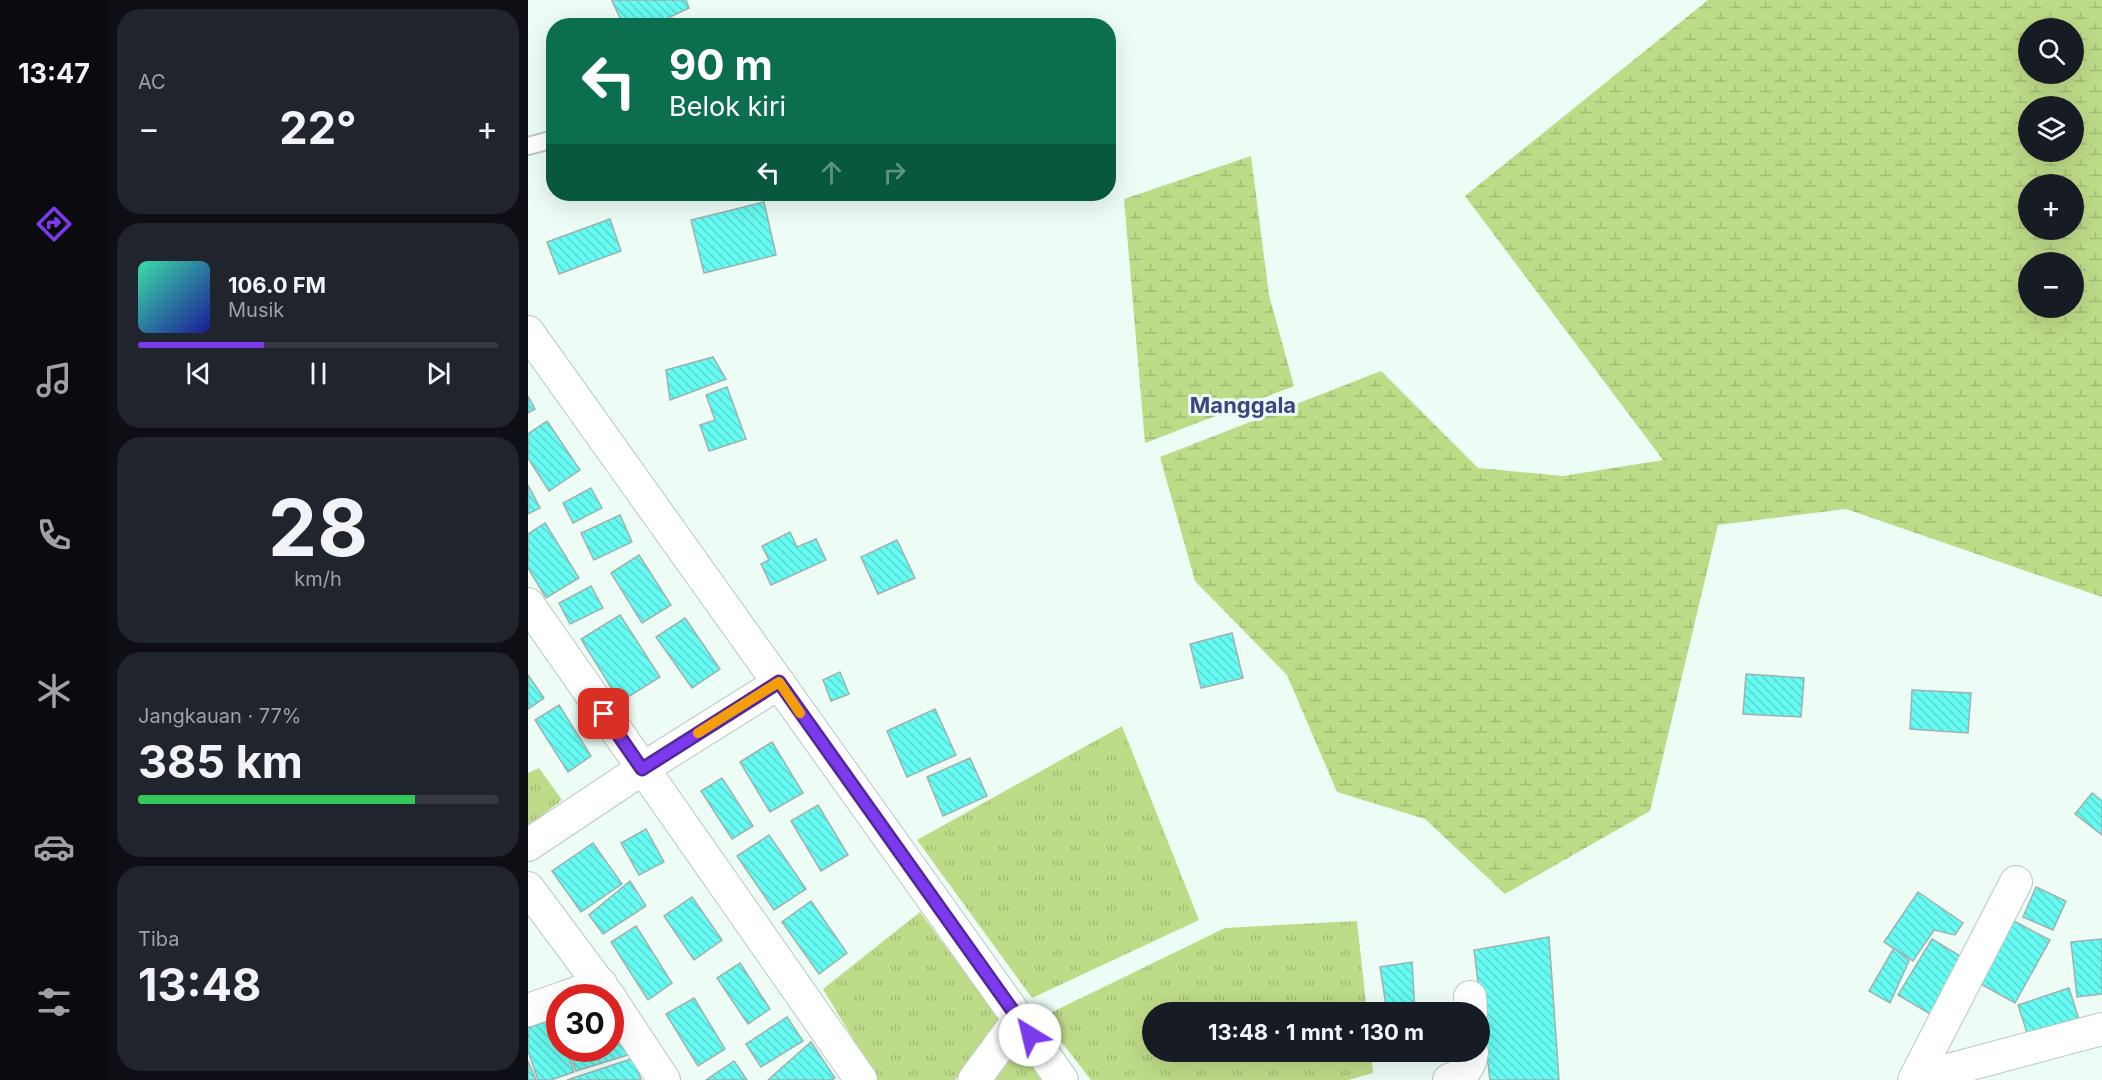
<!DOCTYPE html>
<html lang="id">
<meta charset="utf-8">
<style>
:root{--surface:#171b24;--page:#20242c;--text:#f1f3f6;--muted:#9ea1a6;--line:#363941;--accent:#7c3aed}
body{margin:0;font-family:Inter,sans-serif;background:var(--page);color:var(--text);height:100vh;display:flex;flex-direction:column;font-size:22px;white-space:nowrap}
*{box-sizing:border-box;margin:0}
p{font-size:20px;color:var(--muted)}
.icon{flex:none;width:33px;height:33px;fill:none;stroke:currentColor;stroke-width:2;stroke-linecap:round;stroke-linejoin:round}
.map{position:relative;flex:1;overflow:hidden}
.drawer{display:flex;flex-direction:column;gap:9px;padding:9px;background:#0d0f14;width:420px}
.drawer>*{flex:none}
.hud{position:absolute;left:18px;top:18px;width:570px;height:183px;border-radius:24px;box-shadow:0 6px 24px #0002;background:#0b6e4f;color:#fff;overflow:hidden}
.controls{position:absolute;left:1490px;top:18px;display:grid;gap:12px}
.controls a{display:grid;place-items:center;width:66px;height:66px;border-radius:50%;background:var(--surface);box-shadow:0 6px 24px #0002;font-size:30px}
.speed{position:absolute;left:18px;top:984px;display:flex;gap:12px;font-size:30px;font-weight:700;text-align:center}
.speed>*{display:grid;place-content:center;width:78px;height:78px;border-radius:50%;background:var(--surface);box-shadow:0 6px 24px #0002;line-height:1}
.speed .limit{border:9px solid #d22;background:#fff;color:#111}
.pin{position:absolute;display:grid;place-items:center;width:51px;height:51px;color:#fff;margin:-26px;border-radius:12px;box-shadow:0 3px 9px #0006}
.me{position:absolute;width:66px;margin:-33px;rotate:324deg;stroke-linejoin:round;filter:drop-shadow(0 0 4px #0008)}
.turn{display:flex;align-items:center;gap:21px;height:126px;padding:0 24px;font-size:27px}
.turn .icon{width:78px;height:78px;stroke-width:2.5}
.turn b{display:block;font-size:42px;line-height:51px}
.lanes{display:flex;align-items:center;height:57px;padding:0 24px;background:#0003;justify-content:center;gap:30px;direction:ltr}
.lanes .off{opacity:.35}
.big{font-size:45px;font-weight:700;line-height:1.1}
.drawer .widget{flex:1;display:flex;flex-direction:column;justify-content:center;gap:9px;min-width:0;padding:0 21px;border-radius:24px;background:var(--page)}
.drawer .dial{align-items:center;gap:0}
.dial b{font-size:78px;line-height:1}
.song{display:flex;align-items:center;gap:18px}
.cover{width:72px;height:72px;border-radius:9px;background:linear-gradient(135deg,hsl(160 70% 55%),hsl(240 70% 35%))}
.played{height:6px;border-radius:3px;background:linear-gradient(90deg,var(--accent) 35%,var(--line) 35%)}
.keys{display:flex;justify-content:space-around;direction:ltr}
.heat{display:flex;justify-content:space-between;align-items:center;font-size:33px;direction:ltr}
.charge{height:9px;border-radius:4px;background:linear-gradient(90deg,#34c759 77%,var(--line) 0)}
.trip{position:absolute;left:614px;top:1002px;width:348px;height:60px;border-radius:30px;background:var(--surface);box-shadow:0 6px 24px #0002;font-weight:700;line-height:60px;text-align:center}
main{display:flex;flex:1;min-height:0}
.tab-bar{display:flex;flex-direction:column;width:108px;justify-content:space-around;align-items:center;background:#090b0e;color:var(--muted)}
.tab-bar .icon{width:42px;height:42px}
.tab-bar .active{color:var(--accent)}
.tab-bar b{font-size:27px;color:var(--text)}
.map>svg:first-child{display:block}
</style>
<main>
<nav class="tab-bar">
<b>13:47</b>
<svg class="icon active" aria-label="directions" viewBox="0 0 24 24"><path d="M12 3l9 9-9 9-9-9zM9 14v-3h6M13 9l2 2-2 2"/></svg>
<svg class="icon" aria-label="music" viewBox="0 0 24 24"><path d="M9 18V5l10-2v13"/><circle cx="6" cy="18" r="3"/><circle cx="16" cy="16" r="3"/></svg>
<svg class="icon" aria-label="phone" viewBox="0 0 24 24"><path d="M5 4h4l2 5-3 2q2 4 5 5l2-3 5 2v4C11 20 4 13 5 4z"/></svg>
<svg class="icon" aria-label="climate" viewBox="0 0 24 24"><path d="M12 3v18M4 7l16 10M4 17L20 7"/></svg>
<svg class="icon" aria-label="car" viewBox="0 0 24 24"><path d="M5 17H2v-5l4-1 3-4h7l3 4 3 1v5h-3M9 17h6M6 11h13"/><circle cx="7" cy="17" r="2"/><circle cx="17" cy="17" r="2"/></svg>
<svg class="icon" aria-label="filters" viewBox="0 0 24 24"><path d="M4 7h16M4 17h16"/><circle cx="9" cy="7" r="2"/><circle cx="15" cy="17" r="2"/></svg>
</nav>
<section class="drawer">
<div class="widget"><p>AC</p>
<div class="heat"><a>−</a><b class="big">22°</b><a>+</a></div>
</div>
<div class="widget">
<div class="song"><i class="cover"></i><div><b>106.0 FM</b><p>Musik</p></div></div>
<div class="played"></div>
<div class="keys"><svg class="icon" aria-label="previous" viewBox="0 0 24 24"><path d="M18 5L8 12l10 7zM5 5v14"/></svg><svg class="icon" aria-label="pause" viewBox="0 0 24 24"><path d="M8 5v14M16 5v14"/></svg><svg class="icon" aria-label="next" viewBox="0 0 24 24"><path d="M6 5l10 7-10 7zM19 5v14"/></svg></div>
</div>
<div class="widget dial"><b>28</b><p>km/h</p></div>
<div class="widget"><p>Jangkauan · 77%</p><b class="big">385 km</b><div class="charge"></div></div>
<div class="widget"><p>Tiba</p><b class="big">13:48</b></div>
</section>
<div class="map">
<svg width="1574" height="1080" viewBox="0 0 1574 1080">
<defs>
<pattern id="grass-tufts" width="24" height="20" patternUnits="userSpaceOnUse" patternTransform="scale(1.5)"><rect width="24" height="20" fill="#bedb88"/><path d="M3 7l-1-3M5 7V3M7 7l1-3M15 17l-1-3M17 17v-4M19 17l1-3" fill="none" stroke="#a3bc75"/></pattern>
<pattern id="wetland-marsh" width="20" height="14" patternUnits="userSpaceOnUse" patternTransform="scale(1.5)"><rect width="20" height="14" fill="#bedb88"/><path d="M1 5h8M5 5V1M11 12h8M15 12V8" fill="none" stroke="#a3bc75"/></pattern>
<pattern id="building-back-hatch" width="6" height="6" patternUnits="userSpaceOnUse" patternTransform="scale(1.5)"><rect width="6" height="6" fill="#66fbf2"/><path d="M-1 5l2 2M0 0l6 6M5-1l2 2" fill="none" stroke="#58d7cf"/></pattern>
</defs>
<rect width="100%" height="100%" fill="#edfdf6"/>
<g fill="url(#grass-tufts)">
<polygon points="594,726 671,920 504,998 389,840"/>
<polygon points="11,768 34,800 0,826 0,773"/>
<polygon points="392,912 471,1019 427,1080 350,1080 295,989"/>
<polygon points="829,921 839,1012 624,1012 624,1052 843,1052 845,1073 820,1080 563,1080 514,1017 697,928"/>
<polygon points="493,1045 518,1080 467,1080"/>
</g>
<g fill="url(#wetland-marsh)" fill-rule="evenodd">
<path d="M1180,0H1574V597L1318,509L1190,525L1122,811L977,894L897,819L809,792L759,675L667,581L632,457L853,371L950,468L1035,476L1135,460L937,196ZM1500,28H1545V74H1500ZM1500,106H1545V152H1500ZM1500,184H1545V230H1500ZM1500,262H1545V308H1500Z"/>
<polygon points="723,156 741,295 766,386 617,443 596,199"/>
</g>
<g fill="url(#building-back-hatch)" stroke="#a0b1af" stroke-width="1.5">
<polygon points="86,0 158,0 161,8 123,26 96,26 84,1"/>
<polygon points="236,202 248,255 176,273 163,220"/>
<polygon points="82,219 93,251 31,274 19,242"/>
<polygon points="185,357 198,379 142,400 138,370"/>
<polygon points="199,387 218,439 181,451 172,425 187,420 178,395"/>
<polygon points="0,396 7,409 0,413"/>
<polygon points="19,421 52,470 21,491 0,458 0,434"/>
<polygon points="0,485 12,508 0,514"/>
<polygon points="63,488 74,508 45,523 35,503"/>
<polygon points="92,515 104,542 66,560 53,533"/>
<polygon points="17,523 51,578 18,598 0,568 0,534"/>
<polygon points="262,532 269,547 288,539 298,560 243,585 233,564 241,560 234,546"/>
<polygon points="369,540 387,578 350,594 333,557"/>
<polygon points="111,555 143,605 114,623 83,573"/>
<polygon points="63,586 75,608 42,624 31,603"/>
<polygon points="92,615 132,677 92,702 53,639"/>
<polygon points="157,618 192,669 164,688 128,637"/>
<polygon points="704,633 715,678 673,688 662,644"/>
<polygon points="312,672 321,694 303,701 295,680"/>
<polygon points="1218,674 1276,678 1273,717 1215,714"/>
<polygon points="0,675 16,698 0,709"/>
<polygon points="1384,690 1443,693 1440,733 1382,729"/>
<polygon points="31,705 63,756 40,772 7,720"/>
<polygon points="407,709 428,755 379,777 359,731"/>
<polygon points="244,742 275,793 242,812 212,762"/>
<polygon points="442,758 459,796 415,816 399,777"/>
<polygon points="194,778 225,826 204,839 173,791"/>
<polygon points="1564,793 1574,801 1574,835 1547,814"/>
<polygon points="290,805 320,855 293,871 263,821"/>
<polygon points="118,829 136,862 111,875 93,843"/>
<polygon points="241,835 278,889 246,910 209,856"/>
<polygon points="65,843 94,884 53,912 24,871"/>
<polygon points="102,881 118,906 75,934 61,915"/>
<polygon points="1508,887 1538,901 1525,930 1495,917"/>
<polygon points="1390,892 1435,923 1427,935 1406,930 1385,961 1356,942"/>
<polygon points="164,897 194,940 166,960 136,916"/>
<polygon points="283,901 319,953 291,974 254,922"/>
<polygon points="1486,921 1522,940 1487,1003 1451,983"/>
<polygon points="108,926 144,983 120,1000 83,942"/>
<polygon points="1021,937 1031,1080 962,1080 946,950"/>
<polygon points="1404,939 1437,959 1404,1015 1370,995"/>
<polygon points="1574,939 1574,994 1549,997 1543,942"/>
<polygon points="1366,948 1381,961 1362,1003 1341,991"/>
<polygon points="884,962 887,1012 859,1012 852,967"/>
<polygon points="212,963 242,1009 220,1024 189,978"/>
<polygon points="1541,988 1553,1026 1502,1042 1490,1005"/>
<polygon points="166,998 197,1049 170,1066 138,1014"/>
<polygon points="82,1017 106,1053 48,1071 40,1048 82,1048"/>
<polygon points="259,1017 275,1041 233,1067 218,1044"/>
<polygon points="27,1018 32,1030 32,1048 38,1048 46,1072 23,1080 10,1080 0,1051 0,1028"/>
<polygon points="283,1042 307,1078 304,1080 240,1080"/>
<polygon points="106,1058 113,1080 39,1080"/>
<polygon points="0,1061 8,1080 0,1080"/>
<polygon points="206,1061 219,1080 178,1080"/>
</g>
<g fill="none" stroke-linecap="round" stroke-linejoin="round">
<g stroke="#bac9c3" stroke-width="20">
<polyline id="service" points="0,146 26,139"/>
</g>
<g stroke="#bac9c3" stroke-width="34">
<g id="minor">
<polyline points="0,332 534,1080"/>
<polyline points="0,604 333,1080"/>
<polyline points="0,845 114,769 251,683"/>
<polyline points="0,888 82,998"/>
<polyline points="942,997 943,1012"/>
<polyline points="34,998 73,984"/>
<polyline points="82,998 136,1080"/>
<polyline points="0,1010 32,999"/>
<polyline points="1387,1079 1574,1029"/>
<polyline points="446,1080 491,1019"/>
<path d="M921,1080C937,1074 942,1067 944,1052"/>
<polyline points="1386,1080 1488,882"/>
</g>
</g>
<use href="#service" stroke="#fff" stroke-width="16"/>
<use href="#minor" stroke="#fff" stroke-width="32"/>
</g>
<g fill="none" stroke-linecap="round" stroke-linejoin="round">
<g stroke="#51269a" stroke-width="15">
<polyline id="route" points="76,714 114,769 251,682 502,1035"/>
</g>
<use href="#route" stroke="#7c3aed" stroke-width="10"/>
<polyline stroke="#f59e0b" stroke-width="10" points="170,733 251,682 272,713"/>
</g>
<g text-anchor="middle" stroke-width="6" stroke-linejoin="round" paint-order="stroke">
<g font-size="22" font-weight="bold" fill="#3e4481" stroke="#edfdf6">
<text x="715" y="413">Manggala</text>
</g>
</g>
</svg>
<div class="controls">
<a><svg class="icon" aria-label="search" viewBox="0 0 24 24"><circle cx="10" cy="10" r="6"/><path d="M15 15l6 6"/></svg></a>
<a><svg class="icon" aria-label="layers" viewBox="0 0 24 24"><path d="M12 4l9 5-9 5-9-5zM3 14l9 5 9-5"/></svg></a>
<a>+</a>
<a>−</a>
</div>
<div class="speed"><div class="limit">30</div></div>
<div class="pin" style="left:76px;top:714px;background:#d93025"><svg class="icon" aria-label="arrive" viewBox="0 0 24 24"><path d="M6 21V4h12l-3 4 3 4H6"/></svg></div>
<svg class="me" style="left:502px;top:1035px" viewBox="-20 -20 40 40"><circle r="19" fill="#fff"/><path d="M0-13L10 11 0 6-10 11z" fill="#7c3aed"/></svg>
<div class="trip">13:48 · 1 mnt · 130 m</div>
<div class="hud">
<div class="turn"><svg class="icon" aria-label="left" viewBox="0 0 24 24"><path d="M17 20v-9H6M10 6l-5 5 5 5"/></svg><div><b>90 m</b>Belok kiri</div></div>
<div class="lanes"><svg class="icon" aria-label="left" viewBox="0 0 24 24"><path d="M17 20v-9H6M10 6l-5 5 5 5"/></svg><svg class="icon off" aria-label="ahead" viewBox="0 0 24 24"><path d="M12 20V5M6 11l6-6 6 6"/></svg><svg class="icon off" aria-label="right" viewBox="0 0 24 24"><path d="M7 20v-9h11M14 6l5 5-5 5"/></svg></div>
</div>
</div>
</main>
